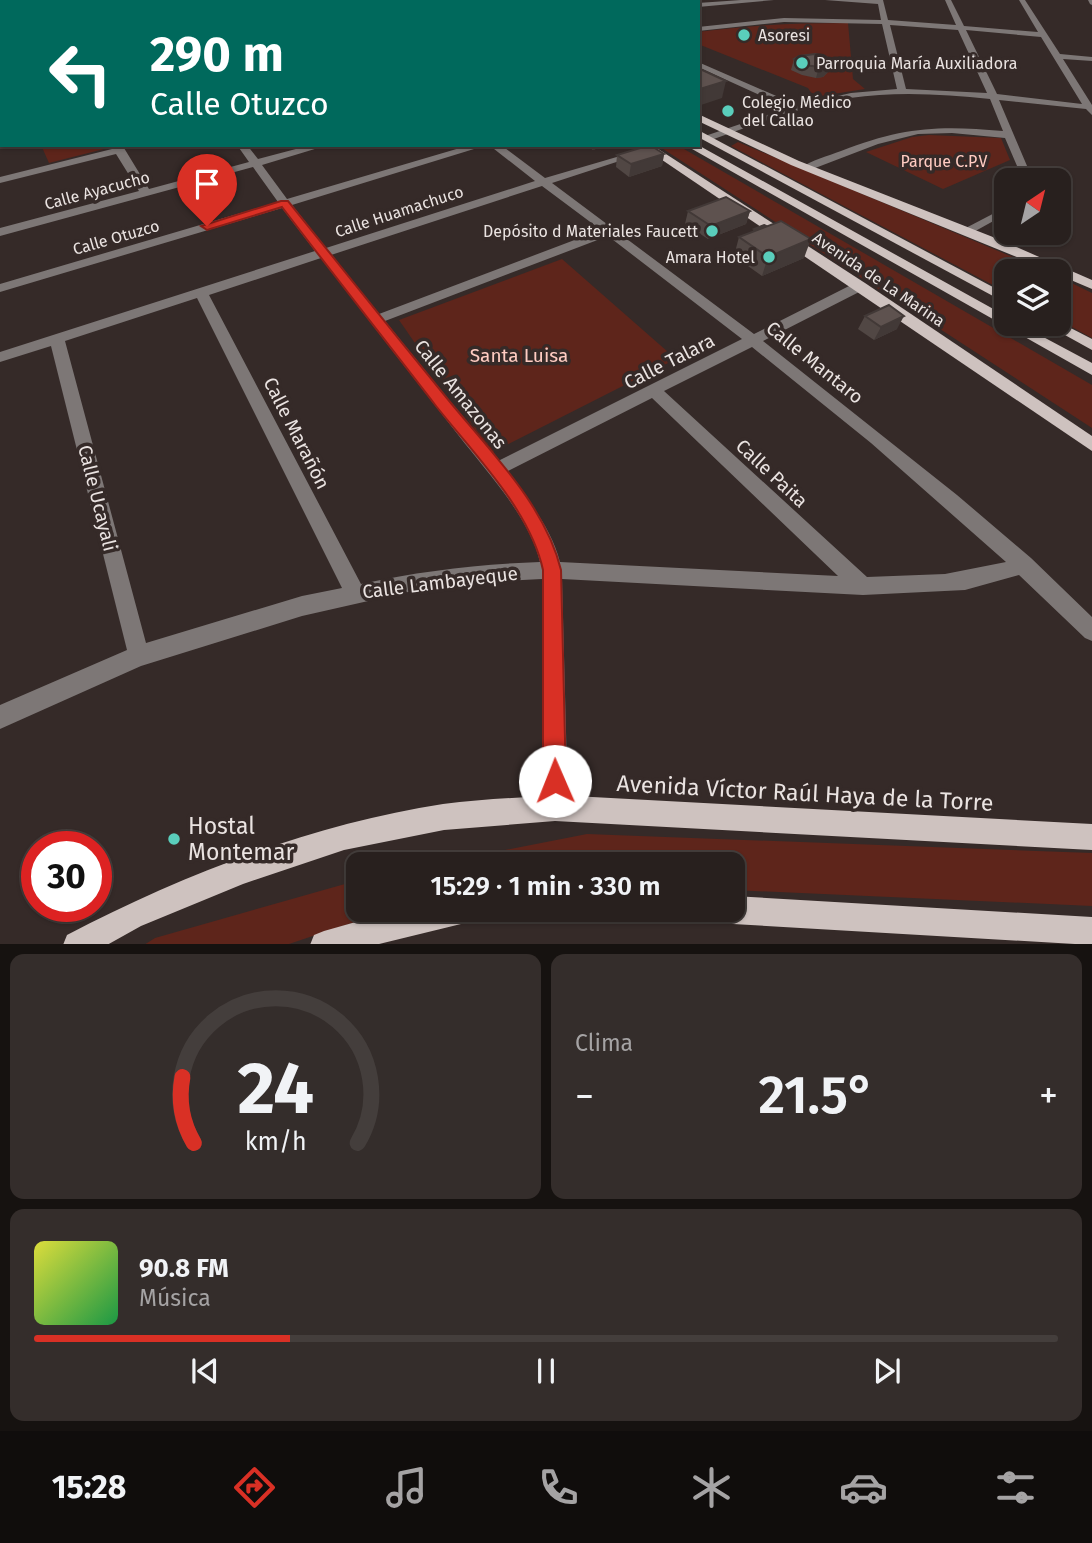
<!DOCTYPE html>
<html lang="es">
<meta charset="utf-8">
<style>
:root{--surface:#28201e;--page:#342d2b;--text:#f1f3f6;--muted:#a5a3a4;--line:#443e3c;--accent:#d93025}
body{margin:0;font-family:"Fira Sans",sans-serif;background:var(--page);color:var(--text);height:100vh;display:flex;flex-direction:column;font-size:26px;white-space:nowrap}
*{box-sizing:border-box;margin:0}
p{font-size:23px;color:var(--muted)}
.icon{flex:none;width:38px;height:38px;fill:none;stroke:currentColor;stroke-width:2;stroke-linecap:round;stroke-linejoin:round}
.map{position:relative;height:944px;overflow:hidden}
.panel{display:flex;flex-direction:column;gap:10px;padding:10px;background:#161210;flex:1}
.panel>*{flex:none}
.guide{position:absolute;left:0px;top:0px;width:700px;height:147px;box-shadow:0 2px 5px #0004,0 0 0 2px var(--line);background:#00695c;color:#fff;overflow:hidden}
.needle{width:46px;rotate:35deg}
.tools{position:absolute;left:994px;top:168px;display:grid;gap:14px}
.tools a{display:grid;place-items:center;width:77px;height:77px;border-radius:14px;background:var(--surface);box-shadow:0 2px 5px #0004,0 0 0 2px var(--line);font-size:35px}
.speed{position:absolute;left:21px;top:831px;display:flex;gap:14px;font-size:35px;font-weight:700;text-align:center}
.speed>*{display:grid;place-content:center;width:91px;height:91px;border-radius:50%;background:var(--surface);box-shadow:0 2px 5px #0004,0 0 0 2px var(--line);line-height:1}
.speed .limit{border:10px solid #d22;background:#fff;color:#111}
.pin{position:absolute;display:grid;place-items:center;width:60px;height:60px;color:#fff;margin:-72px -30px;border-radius:50% 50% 50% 0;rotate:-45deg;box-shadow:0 0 7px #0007}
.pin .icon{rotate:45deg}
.me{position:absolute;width:77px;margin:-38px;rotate:359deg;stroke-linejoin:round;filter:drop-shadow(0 0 5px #0008)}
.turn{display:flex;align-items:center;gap:24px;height:147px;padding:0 35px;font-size:32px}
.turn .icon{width:91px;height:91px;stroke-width:2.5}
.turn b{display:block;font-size:49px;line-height:60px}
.big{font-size:52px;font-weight:600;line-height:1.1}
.panel .tile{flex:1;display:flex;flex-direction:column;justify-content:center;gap:10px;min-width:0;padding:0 24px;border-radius:14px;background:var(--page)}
.panel .dial{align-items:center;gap:0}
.dial svg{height:182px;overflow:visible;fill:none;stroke:var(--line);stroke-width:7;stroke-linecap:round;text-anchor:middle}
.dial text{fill:var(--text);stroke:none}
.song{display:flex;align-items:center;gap:21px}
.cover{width:84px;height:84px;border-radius:10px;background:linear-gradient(135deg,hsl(60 70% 55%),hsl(140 70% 35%))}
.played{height:7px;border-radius:4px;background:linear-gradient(90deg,var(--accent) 25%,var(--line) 25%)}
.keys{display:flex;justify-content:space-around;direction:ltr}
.heat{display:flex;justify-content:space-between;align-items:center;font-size:38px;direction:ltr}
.panel .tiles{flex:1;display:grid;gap:10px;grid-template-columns:1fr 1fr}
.tile:last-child{grid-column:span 2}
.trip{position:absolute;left:346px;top:852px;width:399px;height:70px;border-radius:14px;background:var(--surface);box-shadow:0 2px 5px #0004,0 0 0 2px var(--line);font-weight:600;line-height:70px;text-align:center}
.tab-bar{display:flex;height:112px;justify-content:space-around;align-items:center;background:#100d0c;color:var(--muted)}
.tab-bar .icon{width:49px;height:49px}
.tab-bar .current{color:var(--accent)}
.tab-bar b{font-size:32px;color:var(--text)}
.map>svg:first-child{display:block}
</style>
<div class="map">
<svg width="1092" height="945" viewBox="0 0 1092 945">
<rect width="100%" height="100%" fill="#352a28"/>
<g fill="#5e251b">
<path d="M848,23L853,79L865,89L814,97L808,88L698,44V32C748,25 797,23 848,23Z"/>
<polygon points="929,135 1001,138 1010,160 943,189 866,152 912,137"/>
<polygon points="738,142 1046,271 1006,271 1006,292 731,146"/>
<polygon points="41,145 105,145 108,148 49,163"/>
<polygon points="657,145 677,145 1092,385 1092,428"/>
<polygon points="562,259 676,359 491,453 399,320"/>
<polygon points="1059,277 1092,293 1092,338 1059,320"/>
<polygon points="587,834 1092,853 1092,906 733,890 733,864 433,864"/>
<polygon points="359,880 359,910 390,910 289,944 144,945 155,938"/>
</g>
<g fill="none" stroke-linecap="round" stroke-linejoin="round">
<g fill="#7d7776" fill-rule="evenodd">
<rect x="29" y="0" width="6" height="2"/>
<polygon points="98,0 112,0 95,2"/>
<polygon points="281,0 288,0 286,2"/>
<polygon points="741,0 774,0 698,7 698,3"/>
<path d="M825,0H883L888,20L956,25L945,0H951L964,26L1038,32L1019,0H1025L1060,54L1092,57V61L1063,59L1092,105V115L1086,109L999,100L1033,180H1023L1005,138L952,133L918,134L878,144L810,170L801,168C811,160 828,156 841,151C902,127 939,125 1003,131L990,99C944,94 896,91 850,98C802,106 757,124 711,140H705V136L788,108L698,67V62L797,105L851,93L897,89L882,24L784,22L698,31V27L784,18L881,20L878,4ZM890,25L958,30L987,93L906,89ZM966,30L1041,37L1082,104L997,94Z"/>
<polygon points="1088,0 1092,0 1092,5 1090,4"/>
<rect x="0" y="15" width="2" height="4"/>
<rect x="0" y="60" width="2" height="4"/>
<rect x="0" y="90" width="2" height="6"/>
<polygon points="2,124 2,130 0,131 0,125"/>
<path d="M110,145L124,148L149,189L249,162L237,145H247L258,159L311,145H328L262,165L287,199L470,145H487L292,205L326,248L535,181L489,145H501L545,178L644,149V153L552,183L754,334L855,283H865V289L763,341L957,495L1031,558L1092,617V641L1085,638L1019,575L965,590L863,595L562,579L568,808L564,817L555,821L546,817L542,808V579L501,581L408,592L302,616L141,666L0,729V705L127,650L51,346L0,362V352L315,251L282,208L0,292V284L278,202L253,167L0,236V228L139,191L116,154L0,183V177L112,149ZM542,186L601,230L379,314L331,255ZM608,236L742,339L498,461L385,321ZM321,258C367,318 413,377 459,436C487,472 530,518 540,562C480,564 420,571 361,584L209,295ZM197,298L342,588L302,596L146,643L65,341ZM752,347L871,443L1006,562L945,574L867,577L664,391ZM652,398L838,576L560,562C551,527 528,500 506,472Z"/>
<polygon points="1006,207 1006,214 970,234 960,231"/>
</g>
<g fill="#cec2bf" fill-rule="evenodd">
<polygon points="429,0 437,0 438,2 430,2"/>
<polygon points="448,0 456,0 457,2 449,2"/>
<polygon points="478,0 486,0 487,2 479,2"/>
<polygon points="698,114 799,161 998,239 1092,280 1092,289 1059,275 1059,271 1051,271 791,165 698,121"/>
<polygon points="698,130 1006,294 1006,303 698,137"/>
<polygon points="640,145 652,145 865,283 1092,436 1092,451"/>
<polygon points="685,145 698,145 1006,316 1006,324 1019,324 1092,363 1092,375"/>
<polygon points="1059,322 1092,339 1092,350 1045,324"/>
<path d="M555,795L1092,824V850L555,821L444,830L344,850L243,884L141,926L107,945H63L67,935C184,874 313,824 443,804C480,799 518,798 555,795Z"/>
<polygon points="733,896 1092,917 1092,945 733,924 723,920 719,910 733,910"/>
<polygon points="398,910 475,910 471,920 461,924 375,945 310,945 314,935 324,931"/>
</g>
</g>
<g fill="#514744">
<polygon points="794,59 832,61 828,72 823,77 816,78 802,75 791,70"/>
<polygon points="586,145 606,145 593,150"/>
<polygon points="664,154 662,166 629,177 616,167 617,155"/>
<polygon points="688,211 750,211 746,224 708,239 685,224"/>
<polygon points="754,229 804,258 762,276 734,256 739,237 753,232"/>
<polygon points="865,316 897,329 874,340 858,329"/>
</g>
<g fill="#423937">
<polygon points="832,61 828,72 823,77 816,78 819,67"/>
<polygon points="726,81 722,98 698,106 700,89"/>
<polygon points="593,145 606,145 593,150"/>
<polygon points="664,154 662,166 629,177 631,164"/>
<polygon points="750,211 746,224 708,239 711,226"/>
<polygon points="811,239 804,258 762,276 768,257"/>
<polygon points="904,316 897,329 874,340 881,327"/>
</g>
<g fill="#5e524f" stroke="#423937" stroke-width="2">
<polygon points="394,0 403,0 406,2 396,2"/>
<polygon points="512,0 541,0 532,2 516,2"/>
<polygon points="815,54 825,56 832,61 827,66 819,67 805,65 794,59 799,56"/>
<polygon points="698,68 726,81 700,89 698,88"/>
<polygon points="650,145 664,154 631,164 617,155"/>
<polygon points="726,197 750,211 711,226 688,211"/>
<polygon points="781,221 811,239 768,257 739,237"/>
<polygon points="764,225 766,226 756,230 754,229"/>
<polygon points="889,305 904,316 881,327 865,316"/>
</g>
<path fill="#d93025" stroke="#8d1f18" stroke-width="2" d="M281,201H288C341,267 393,332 446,397C488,449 545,504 561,570L566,781L562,789L555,793L547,789L543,781V570C530,510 474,454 436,406C385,340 333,274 282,207L207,230L201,226Z"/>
<g fill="#5acebc" stroke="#352a28" stroke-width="2.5">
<circle cx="744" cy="35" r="7"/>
<circle cx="802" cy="63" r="7"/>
<circle cx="728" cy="111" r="7"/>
<circle cx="712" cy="231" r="7"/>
<circle cx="769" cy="257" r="7"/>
<circle cx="174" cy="839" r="7"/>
</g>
<g text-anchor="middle" stroke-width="7" stroke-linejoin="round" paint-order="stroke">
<g font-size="16" fill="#eae3e1" stroke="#352a28" text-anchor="start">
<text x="758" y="41">Asoresi</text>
<text x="816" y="69">Parroquia María Auxiliadora</text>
<text x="742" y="108">Colegio Médico<tspan x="742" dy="18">del Callao</tspan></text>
<text x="698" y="237" text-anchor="end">Depósito d Materiales Faucett</text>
<text x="755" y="263" text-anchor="end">Amara Hotel</text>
</g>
<g font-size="16" fill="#ffccc2" stroke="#352a28">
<text x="944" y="167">Parque C.P.V</text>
</g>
<g font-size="16" fill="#eae3e1" stroke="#352a28">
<text transform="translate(97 190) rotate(-15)" y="6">Calle Ayacucho</text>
<text transform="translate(399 211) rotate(-18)" y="6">Calle Huamachuco</text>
<text transform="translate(116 237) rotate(-16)" y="6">Calle Otuzco</text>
<text transform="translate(879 279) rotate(34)" y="6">Avenida de La Marina</text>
</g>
<g font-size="19" fill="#ffccc2" stroke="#352a28">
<text x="519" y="362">Santa Luisa</text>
</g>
<g font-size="19" fill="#eae3e1" stroke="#352a28">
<text transform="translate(669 361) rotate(-27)" y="7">Calle Talara</text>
<text transform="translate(815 362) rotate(39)" y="7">Calle Mantaro</text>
<text transform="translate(461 394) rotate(51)" y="7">Calle Amazonas</text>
<text transform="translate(297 433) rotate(63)" y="7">Calle Marañón</text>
<text transform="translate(772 473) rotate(43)" y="7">Calle Paita</text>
<text transform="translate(98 498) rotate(76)" y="7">Calle Ucayali</text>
<text transform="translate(440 582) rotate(-7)" y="7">Calle Lambayeque</text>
</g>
<g font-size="23" fill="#eae3e1" stroke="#352a28">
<text transform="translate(805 793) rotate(3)" y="8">Avenida Víctor Raúl Haya de la Torre</text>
</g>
<g font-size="23" fill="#eae3e1" stroke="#352a28" text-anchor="start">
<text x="188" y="834">Hostal<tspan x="188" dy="26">Montemar</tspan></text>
</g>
</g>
</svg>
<div class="tools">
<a><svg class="needle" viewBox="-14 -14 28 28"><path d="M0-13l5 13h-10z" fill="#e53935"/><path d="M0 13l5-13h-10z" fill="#a5a3a4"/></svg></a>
<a><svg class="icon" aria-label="layers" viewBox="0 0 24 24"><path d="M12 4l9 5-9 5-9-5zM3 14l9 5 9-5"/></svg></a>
</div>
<div class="speed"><div class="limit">30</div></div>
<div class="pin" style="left:207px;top:226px;background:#d93025"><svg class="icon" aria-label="arrive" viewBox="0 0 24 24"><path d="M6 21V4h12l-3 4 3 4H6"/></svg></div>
<svg class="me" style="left:555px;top:781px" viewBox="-20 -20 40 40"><circle r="19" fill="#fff"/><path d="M0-13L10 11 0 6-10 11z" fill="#d93025"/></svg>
<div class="trip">15:29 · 1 min · 330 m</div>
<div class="guide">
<div class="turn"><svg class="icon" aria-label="left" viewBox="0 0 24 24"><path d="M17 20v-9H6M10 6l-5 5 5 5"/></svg><div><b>290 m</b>Calle Otuzco</div></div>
</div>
</div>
<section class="panel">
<div class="tiles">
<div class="tile dial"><svg viewBox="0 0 100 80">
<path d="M14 69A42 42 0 1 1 86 69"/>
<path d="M14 69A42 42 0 0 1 9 40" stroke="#d93025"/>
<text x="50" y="56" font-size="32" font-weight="700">24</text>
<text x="50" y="72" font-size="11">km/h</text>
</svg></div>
<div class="tile"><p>Clima</p>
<div class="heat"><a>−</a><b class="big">21.5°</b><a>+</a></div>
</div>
<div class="tile">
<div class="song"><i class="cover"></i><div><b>90.8 FM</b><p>Música</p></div></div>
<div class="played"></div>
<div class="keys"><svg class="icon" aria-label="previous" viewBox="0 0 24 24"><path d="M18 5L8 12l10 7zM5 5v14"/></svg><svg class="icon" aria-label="pause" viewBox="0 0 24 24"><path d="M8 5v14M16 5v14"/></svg><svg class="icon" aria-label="next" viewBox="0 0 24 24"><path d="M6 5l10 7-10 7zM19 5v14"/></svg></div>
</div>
</div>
</section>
<nav class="tab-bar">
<b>15:28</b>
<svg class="icon current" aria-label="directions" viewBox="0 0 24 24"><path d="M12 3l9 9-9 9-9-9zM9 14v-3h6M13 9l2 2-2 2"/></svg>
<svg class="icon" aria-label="music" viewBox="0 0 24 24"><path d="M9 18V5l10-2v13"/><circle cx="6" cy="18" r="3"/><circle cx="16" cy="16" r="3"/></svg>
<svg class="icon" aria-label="phone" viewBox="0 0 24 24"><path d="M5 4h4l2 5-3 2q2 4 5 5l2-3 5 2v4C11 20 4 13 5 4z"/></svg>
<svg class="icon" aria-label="climate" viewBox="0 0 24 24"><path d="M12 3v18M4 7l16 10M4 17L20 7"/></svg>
<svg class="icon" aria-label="car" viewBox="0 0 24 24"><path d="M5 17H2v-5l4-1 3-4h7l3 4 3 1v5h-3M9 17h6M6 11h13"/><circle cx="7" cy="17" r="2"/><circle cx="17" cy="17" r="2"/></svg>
<svg class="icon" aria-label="filters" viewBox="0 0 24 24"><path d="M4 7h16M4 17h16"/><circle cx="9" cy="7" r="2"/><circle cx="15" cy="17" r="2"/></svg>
</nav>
